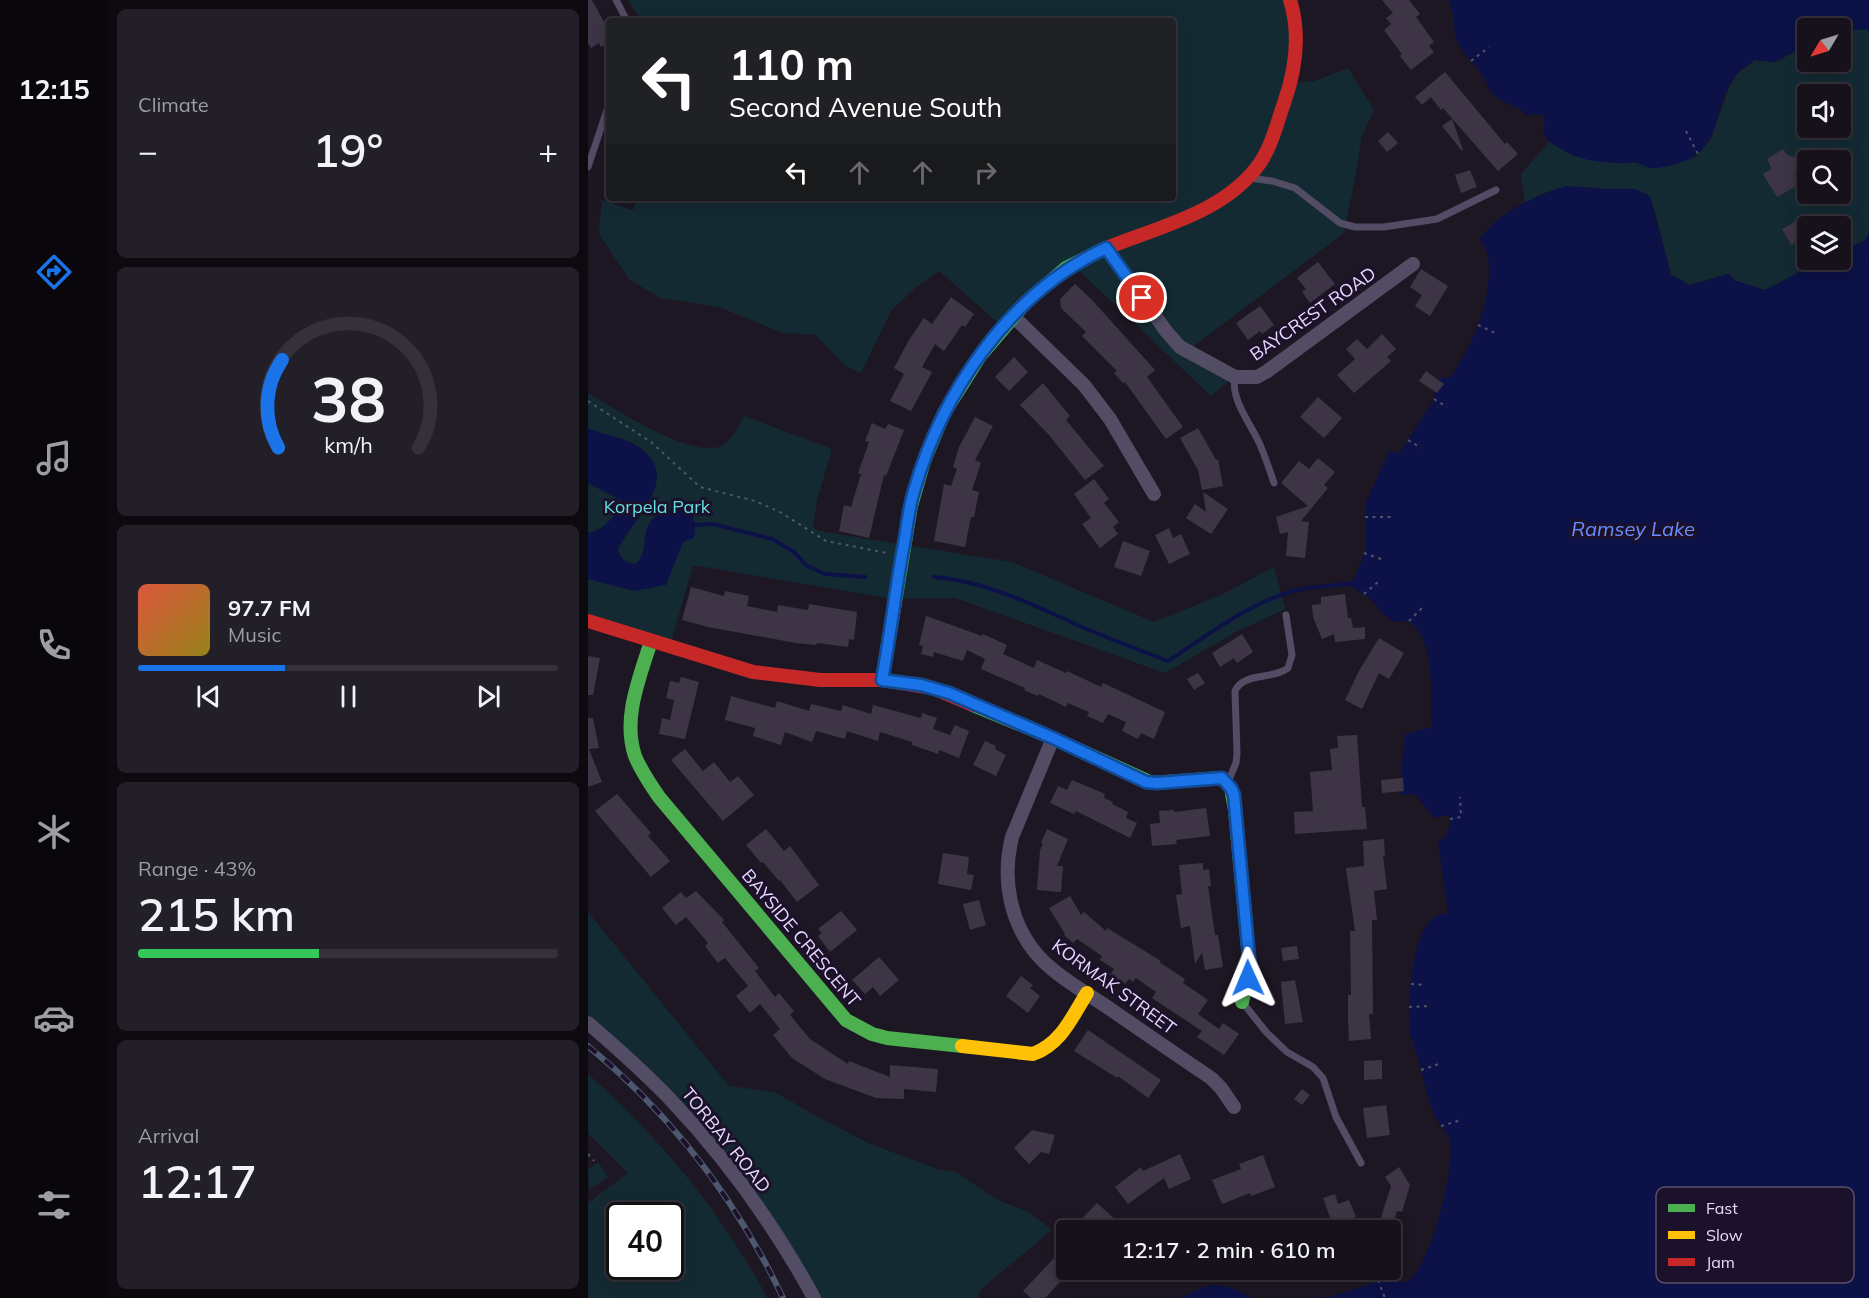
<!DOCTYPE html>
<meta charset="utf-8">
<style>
:root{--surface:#16111b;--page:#231f28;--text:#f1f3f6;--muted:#9e9da3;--line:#35313a;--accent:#1a73e8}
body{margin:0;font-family:Mulish,sans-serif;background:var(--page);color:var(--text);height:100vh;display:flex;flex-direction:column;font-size:22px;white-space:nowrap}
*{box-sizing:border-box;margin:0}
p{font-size:20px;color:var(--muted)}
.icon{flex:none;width:33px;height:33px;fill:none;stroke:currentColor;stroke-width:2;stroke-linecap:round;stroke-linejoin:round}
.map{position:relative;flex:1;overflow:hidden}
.sheet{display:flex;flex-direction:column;gap:9px;padding:9px;background:#0c090f;width:480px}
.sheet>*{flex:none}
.banner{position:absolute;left:18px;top:18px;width:570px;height:183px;border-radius:6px;box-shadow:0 3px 15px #0003,0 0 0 2px var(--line);background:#202124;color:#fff;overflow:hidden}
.needle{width:39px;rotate:232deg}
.fabs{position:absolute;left:1209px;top:18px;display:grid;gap:12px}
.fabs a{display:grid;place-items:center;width:54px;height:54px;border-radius:6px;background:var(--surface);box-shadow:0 3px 15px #0003,0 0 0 2px var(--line);font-size:30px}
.speed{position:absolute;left:18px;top:1202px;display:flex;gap:12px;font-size:30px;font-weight:700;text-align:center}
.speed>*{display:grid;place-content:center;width:78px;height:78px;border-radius:50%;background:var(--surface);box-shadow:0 3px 15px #0003,0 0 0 2px var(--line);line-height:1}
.speed .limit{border:3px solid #111;border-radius:9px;background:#fff;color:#111}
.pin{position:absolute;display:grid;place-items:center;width:51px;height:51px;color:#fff;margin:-26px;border:3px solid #fff;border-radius:50%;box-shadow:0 2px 6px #0007}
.me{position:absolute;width:66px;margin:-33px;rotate:359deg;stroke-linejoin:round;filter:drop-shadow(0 0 4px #0008)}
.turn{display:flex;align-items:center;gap:21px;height:126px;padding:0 24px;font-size:27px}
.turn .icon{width:78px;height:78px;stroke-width:2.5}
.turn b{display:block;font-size:42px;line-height:51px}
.lanes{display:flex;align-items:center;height:57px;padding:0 24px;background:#0003;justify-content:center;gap:30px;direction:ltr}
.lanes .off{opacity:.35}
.big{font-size:45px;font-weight:600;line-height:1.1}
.sheet .card{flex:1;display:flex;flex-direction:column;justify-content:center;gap:9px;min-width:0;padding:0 21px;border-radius:9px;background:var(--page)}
.sheet .dial{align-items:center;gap:0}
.dial svg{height:156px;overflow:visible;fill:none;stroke:var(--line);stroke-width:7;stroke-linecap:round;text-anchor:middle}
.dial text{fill:var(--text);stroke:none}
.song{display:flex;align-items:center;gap:18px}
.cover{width:72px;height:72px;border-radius:9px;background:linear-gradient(135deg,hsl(10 70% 55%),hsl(50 70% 35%))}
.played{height:6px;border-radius:3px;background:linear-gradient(90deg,var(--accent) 35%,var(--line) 35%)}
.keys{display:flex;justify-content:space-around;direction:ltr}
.heat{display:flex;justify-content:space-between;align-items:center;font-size:33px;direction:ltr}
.charge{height:9px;border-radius:4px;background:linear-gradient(90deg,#34c759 43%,var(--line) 0)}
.trip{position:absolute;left:468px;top:1220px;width:345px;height:60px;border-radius:6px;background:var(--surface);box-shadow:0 3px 15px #0003,0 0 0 2px var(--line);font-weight:600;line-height:60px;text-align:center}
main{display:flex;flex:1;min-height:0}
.menu{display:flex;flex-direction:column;width:108px;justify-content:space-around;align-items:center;background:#09070b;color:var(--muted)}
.menu .icon{width:42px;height:42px}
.menu .on{color:var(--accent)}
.menu b{font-size:27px;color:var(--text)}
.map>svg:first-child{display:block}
</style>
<main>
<nav class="menu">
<b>12:15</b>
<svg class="icon on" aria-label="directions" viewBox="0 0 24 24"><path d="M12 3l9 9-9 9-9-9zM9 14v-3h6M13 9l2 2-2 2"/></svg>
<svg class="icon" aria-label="music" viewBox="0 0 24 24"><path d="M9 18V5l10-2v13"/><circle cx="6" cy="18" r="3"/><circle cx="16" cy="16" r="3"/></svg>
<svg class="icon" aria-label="phone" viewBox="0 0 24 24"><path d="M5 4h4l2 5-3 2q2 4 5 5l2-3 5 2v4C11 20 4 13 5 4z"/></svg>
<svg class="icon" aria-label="climate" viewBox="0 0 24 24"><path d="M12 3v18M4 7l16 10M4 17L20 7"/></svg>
<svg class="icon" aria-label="car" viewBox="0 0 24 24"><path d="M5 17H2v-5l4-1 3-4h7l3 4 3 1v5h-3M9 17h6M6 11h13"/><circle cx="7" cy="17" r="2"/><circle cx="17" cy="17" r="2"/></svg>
<svg class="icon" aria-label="filters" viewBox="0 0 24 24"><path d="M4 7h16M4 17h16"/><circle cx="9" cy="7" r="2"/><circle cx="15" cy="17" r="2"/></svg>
</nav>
<section class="sheet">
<div class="card"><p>Climate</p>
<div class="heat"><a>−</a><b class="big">19°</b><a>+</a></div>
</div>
<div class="card dial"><svg viewBox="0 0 100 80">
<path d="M14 69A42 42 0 1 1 86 69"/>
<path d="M14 69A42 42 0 0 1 16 24" stroke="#1a73e8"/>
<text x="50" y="56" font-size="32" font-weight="700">38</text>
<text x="50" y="72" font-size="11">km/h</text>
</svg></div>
<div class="card">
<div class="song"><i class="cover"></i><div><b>97.7 FM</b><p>Music</p></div></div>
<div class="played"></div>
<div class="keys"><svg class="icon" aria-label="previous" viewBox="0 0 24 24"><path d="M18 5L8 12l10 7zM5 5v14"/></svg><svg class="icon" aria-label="pause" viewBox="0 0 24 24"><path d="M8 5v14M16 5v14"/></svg><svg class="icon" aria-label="next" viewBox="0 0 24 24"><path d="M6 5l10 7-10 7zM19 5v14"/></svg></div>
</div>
<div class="card"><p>Range · 43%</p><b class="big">215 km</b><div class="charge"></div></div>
<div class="card"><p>Arrival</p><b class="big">12:17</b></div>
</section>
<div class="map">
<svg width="1281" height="1298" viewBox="0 0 1281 1298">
<rect width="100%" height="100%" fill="#1d1724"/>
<g fill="#142a33" fill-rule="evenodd">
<polygon points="40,0 701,0 701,83 727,81 760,68 786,110 773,138 769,169 756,233 598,352 646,377 623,396 484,264 415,327 351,271 326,289 303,311 273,373 256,365 228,335 195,333 131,307 72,298 41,279 11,234 14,200 45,210 49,198 585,198 585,21 70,21 50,15"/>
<path d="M1278,29L1281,31V233L1277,240L1253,252L1252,226H1220V260H1235L1177,290L1148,281L1140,274L1102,285L1083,275L1066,207L1048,189C1003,192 979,177 937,203L933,174L961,142L986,156L1034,163L1048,162L1062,168L1108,157L1123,139L1141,88L1149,74L1167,60L1187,62L1219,45L1220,62H1252L1253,31ZM1220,94H1252V128H1220ZM1220,160H1252V194H1220Z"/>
<path d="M0,393C27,409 101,457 131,447C143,443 150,427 156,416L244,449L229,500L225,526L230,531L424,562L566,622L633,595L686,567L697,609L648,632L577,673L367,598L306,599L105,565L82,646L0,622Z"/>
<polygon points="0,912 141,1086 187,1092 228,1116 280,1143 352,1170 366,1171 410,1200 441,1212 464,1230 392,1290 390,1298 225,1298 109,1130 0,1024"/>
<path d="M0,1074C58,1126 110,1184 151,1250C161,1266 171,1281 179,1298H0V1203L40,1173L0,1133ZM32,1215H82V1266H32Z"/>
<polygon points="10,1162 20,1177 1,1190 0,1169"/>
</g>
<g fill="#0c1147">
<path d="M860,0H1281V31L1278,29L1253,31L1252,28H1220L1219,45L1187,62L1167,60C1161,64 1154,68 1149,74C1123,104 1137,152 1088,164C1080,166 1070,169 1061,168C1057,167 1053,164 1049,163C1044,162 1039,163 1035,163C1019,163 995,161 981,153C969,146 949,139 957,122L955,114L939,115C930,106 917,105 907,96C902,91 900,85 897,80C890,67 879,58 871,45C863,32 869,15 860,0Z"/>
<path d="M979,186L1015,189H1048L1062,196L1083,275L1102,285L1140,274L1148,281L1177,290L1235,260H1252L1253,252L1277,240L1281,233V1298H718L742,1297L801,1278L818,1283C842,1271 867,1167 862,1141C861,1133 852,1126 848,1118C836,1091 833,1061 822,1034C819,1007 822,926 851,915C854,914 857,914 860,913L850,841L857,837L863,824L861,815L846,818L827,794L814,795V763L817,734L844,727C841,696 850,643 821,621L806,622L794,613L785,601L760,584L767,577L778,549L777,504L802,450L811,454L848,396L845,393L853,378L863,377C883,345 899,313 901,274C901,262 901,248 891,240C911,212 947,195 979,186Z"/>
<path d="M0,428C14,435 30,436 44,443C100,473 47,516 30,549C32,559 38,563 48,564C58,553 55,546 58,532C61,513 84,509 101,507C107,518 108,525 106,538L95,542L78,585L46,591L0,579V533C18,529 26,516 36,502L0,483Z"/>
<polygon points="629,1285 644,1288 665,1298 592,1298 619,1286"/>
</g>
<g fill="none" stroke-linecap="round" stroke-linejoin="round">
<g stroke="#0c1147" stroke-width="4">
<polyline points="108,525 125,524 184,539 206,552 219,566 237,574 277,577"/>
<path d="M346,577C399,581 447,606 494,627C522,639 551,650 580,661C619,636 659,604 705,591C722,586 742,586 760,584"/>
</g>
</g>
<g fill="#3d3546">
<polygon points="0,0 4,0 21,31 21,43 13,47 11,43 3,48 0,43"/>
<polygon points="794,0 821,0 832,14 828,17 846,42 841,46 846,52 823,70 812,56 814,54 796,30 803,24 798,18 805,13"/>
<polygon points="857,72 917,144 919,142 930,154 910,171 855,108 853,110 843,97 834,105 827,97"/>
<polygon points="864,119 875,150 874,151 854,126"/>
<polygon points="800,132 810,143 799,152 790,141"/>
<polygon points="1195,149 1198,154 1211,159 1206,176 1212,184 1189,197 1175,174 1184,169 1179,159"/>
<polygon points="882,170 889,187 873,193 867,175"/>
<polygon points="1212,219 1220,236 1203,245 1194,229"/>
<polygon points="730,262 747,284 722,303 714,292 718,289 709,278"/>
<polygon points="833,269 860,286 842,316 827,306 834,295 822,287"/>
<polygon points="487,284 505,301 567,370 559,377 595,427 578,439 537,382 536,384 526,373 529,371 494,336 498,332 473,308 472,299"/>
<polygon points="363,297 386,314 377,327 374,325 356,351 347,344 334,367 344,372 323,411 302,401 316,374 306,368 321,340 336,318 344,324"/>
<polygon points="672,306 686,325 674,334 672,331 660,340 648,323"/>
<polygon points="794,334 808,349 799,357 803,361 766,393 749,375 767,359 758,349 769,339 779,349"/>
<polygon points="426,357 440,372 421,391 407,377"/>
<polygon points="838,371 856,384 849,393 831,381"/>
<polygon points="455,383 482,416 478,420 516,466 497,480 461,435 432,405"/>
<polygon points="730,397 754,418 736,438 712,417"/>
<polygon points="387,417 405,426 387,460 393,463 384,490 391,492 386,517 383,517 377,547 346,541 356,484 363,486 369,469 365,467 371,447"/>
<polygon points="284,423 297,429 300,424 316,430 298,476 296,475 281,538 251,531 256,505 263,507 273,474 270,473 281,442 277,441"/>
<polygon points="610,428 628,460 630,459 635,486 614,490 610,470 592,438"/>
<polygon points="730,458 747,472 736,485 740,488 713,521 721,522 717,558 698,556 700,532 692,534 688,517 720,506 693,483 711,461 721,469"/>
<polygon points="506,479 521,499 516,503 531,522 525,527 530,534 512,548 494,524 503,518 486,494"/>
<polygon points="615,492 640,509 623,534 598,518 607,504 618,512"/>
<polygon points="581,528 585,538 593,534 602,554 581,564 567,535"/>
<polygon points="535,541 562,551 553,576 526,567"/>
<polygon points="103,587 136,596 137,591 161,596 159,606 189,612 190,605 220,610 221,604 269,612 266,640 261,639 260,647 229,643 228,645 208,643 120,627 94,620"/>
<polygon points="757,594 760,618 763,618 765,628 777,627 777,639 747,642 746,634 734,639 725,617 724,605 733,604 733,597"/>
<polygon points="338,616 394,636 395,634 419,645 415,654 446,668 449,660 478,673 479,671 513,687 515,683 577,712 566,739 553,733 550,739 534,731 538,722 520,714 515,723 499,716 501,712 480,703 478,707 451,694 450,696 436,690 437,688 393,669 397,659 379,650 375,661 346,652 345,657 333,654 335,646 331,645"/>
<polygon points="654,634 665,652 649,663 646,658 632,667 624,653"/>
<polygon points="791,638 816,653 801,679 791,673 774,709 757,700 771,671"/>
<polygon points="0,656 12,658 5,695 0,695"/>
<polygon points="610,673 617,683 606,690 599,679"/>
<polygon points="93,677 111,682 97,739 71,734 74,718 82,720 86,700 78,698 82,681 91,683"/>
<polygon points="143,696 187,708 189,701 221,711 223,704 253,711 255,705 283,714 285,705 333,718 334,713 349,718 345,729 362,735 367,725 381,731 371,758 351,750 350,754 324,745 324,742 292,732 290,741 259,731 257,739 228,731 224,742 197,732 193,745 165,736 167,728 137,720"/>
<polygon points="0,718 5,718 11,748 1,749 14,782 0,787"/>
<polygon points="769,735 774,807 777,807 779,829 707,834 706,812 725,811 722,772 744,770 742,749 750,748 749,736"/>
<polygon points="397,741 408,746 407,749 418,755 408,776 385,765"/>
<polygon points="97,749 115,771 126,762 142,782 150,776 166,795 135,821 83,760"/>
<polygon points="815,778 816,791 794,793 793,780"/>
<polygon points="484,780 517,794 516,798 525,802 524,804 540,812 538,818 549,823 542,838 488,811 486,814 462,803 470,786 479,790"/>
<polygon points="29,794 63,833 60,836 82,861 63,877 7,811"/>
<polygon points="618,808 622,836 588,840 589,844 564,846 562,824 572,823 571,811 586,810 586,812"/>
<polygon points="178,829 196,851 202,846 231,885 209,902 192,880 191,881 175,862 173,863 158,845"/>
<polygon points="459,829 480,839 469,866 475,866 473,892 449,890 452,850 455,844 453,843"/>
<polygon points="796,839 797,856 795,856 799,889 786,891 789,920 784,920 785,1014 781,1014 783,1039 761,1041 760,1021 760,995 763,995 762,931 767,931 758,868 776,866 775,841"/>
<polygon points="355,853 381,857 379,874 386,875 383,890 350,884"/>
<polygon points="615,863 615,870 621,869 623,886 620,886 627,935 630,935 635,967 617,970 614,953 607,964 602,926 593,928 588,895 594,894 591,865"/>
<polygon points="108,891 136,920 134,922 171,968 167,971 187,997 191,993 206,1011 202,1015 222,1039 260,1064 261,1061 302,1077 302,1065 350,1069 348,1092 316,1089 316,1099 288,1098 237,1079 204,1058 185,1035 192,1029 172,1004 162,1013 148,996 160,986 137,958 130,963 117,946 120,943 98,917 88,925 74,908 93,892 98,898"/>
<polygon points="482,896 493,915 496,912 518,931 519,928 573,961 571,962 597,979 595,983 620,1000 610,1014 631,1029 635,1023 651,1034 636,1055 609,1037 614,1031 564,998 568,992 548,978 545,982 541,979 537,984 522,975 526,969 512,960 514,956 489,939 485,943 476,935 477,934 461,908"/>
<polygon points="391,900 398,925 382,930 375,904"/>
<polygon points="253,911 269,930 242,952 230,936 234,933 230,929"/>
<polygon points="709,946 711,959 695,961 693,948"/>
<polygon points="291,957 311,980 292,996 285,987 277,994 264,980"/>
<polygon points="433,976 445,985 442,988 452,996 440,1013 418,996"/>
<polygon points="707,980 715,1022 697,1024 693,982"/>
<polygon points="500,1030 573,1080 560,1098 530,1076 529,1078 486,1051"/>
<polygon points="794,1060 794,1079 776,1080 776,1061"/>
<polygon points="714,1089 722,1095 714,1105 706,1099"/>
<polygon points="798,1105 802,1135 779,1138 775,1108"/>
<polygon points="444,1130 467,1135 461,1154 453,1152 441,1164 426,1148"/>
<polygon points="592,1154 603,1179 581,1189 576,1178 540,1204 527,1187 553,1167 555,1171"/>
<polygon points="675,1155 687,1187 663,1196 662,1193 634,1204 624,1180 653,1169 651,1164"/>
<polygon points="811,1167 822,1185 814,1212 809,1211 805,1224 792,1220 803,1186 797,1177"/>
<polygon points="747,1194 750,1204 761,1200 768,1217 745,1226 735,1198"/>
<polygon points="509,1203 529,1221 521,1230 493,1230 488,1225"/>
<polygon points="469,1255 478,1264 478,1269 484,1269 457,1298 443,1298 435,1291"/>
</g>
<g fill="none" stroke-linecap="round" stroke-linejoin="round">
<g stroke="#4f5567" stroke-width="2" stroke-dasharray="3 4.5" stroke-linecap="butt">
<polyline points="883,61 901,47"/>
<polyline points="1098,131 1110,154"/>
<polyline points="890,325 909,334"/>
<polyline points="846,399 859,407"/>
<polyline points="0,401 63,442 112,487 167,501 192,512 238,541 299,553"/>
<polyline points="820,440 833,448"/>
<polyline points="777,517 807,517"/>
<polyline points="776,553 793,559"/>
<polyline points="776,594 790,582"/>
<polyline points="821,621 834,608"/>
<polyline points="862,819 873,817 872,797"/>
<polyline points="823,984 838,985"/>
<polyline points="821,1007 842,1006"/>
<polyline points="833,1070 851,1064"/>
<polyline points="853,1126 873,1120"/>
<polyline points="0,1154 6,1161"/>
<polyline points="790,1280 797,1298"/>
</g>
<g stroke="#534c65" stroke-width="7">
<polyline points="28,0 39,21"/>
<polyline points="0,167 21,104"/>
<polyline points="662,178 684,181 707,188 752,223 767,227 796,227 849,219 908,190"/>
<path d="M647,377C642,401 665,426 673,447C678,459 682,471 686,483"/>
<path d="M640,782L648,763L649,753L647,691C655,672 685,680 700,668L704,655L698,615"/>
<polyline points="655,1003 679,1033 699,1052 725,1067 735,1078 748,1117 773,1163"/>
</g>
<g stroke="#534c65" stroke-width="14">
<polyline points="518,248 578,331 592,347 647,377 669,377 678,372 825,264"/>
<polyline points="425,316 496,385 522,419 566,494"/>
<path d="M465,738L424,837C412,886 425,937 464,969C483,985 505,997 525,1011C557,1033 590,1056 623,1078L633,1088L646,1107"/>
<path d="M0,1023C28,1047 55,1071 81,1098C137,1157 187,1226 226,1298"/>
</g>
<g stroke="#4caf50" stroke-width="14">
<path d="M63,641C52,677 34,718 47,756C53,771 62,784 71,797L258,1020L284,1034L299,1038L374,1046"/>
<polyline points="294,680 323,506 336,461 356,413 392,356 438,302 478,268 514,250"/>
<polyline points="385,705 465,738 564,783 634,778 643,788 647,810 662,968 654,1002"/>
</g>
<path stroke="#ffc107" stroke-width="14" d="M374,1046L445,1054C473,1044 484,1017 499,993"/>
<g stroke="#c62828" stroke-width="14">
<path d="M514,250C568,227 636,214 672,163C684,145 689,123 696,103C708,69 713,35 702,0"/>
<polyline points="0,621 165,672 232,680 294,680 345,688 385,705"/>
</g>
<g stroke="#4d5870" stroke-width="6">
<path id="rail" d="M0,1046C83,1114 149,1201 195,1298"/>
</g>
<use href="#rail" stroke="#1c112a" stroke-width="4" stroke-dasharray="11" stroke-linecap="butt"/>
</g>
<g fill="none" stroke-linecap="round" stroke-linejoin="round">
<g stroke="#114b97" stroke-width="15">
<path id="route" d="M554,298L518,248L514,250C420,295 354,393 326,491C320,510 319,530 315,549C307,593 302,637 294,680L333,685L361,693L465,738L558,782L569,783L634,778L643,788L646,795L662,968L660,978"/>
</g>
<use href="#route" stroke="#1a73e8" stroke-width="10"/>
</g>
<g text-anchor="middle" stroke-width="6" stroke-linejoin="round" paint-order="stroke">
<g font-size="18" fill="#e8daff" stroke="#1c112a">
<text transform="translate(725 314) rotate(-35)" y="6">BAYCREST ROAD</text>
<text transform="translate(213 938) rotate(50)" y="6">BAYSIDE CRESCENT</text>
<text transform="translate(526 987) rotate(36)" y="6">KORMAK STREET</text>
<text transform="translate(138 1140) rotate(51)" y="6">TORBAY ROAD</text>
</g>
<g font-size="18" fill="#63dee2" stroke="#1c112a">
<text x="69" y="513">Korpela Park</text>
</g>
<g font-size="20" font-style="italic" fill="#688fff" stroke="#1c112a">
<text x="1045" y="536">Ramsey Lake</text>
</g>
</g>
<rect x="1068" y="1187" width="198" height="96" rx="9" fill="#1c112a" stroke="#594d6a" stroke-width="1.5"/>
<rect x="1080" y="1204" width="27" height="8" fill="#4caf50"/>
<rect x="1080" y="1231" width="27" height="8" fill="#ffc107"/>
<rect x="1080" y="1258" width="27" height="8" fill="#c62828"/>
<g font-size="16" fill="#e8daff">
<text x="1118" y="1214">Fast</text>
<text x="1118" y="1241">Slow</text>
<text x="1118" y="1268">Jam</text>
</g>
</svg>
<div class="fabs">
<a><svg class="needle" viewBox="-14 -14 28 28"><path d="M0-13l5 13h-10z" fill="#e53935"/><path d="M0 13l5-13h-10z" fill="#9e9da3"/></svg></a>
<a><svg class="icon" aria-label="sound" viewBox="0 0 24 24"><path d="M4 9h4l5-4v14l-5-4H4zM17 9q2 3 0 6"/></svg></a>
<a><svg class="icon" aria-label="search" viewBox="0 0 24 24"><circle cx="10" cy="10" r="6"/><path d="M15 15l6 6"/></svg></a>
<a><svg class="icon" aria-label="layers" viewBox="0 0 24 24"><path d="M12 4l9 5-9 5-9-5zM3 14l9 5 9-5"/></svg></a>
</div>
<div class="speed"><div class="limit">40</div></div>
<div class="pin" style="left:554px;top:298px;background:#d93025"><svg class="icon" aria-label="arrive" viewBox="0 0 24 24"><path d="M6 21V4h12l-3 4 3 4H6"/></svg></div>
<svg class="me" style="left:660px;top:978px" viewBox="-20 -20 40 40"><path d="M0-17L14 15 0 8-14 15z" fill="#1a73e8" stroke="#fff" stroke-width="4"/></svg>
<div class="trip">12:17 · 2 min · 610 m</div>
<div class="banner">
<div class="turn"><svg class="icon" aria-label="left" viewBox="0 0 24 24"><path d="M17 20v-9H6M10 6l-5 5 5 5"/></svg><div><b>110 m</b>Second Avenue South</div></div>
<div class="lanes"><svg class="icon" aria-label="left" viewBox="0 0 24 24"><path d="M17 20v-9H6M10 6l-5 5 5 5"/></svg><svg class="icon off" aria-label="ahead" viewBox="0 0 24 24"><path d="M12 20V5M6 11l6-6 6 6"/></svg><svg class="icon off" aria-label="ahead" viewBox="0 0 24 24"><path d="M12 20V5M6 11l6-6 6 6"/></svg><svg class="icon off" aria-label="right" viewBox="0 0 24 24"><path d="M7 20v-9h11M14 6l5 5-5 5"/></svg></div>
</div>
</div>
</main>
